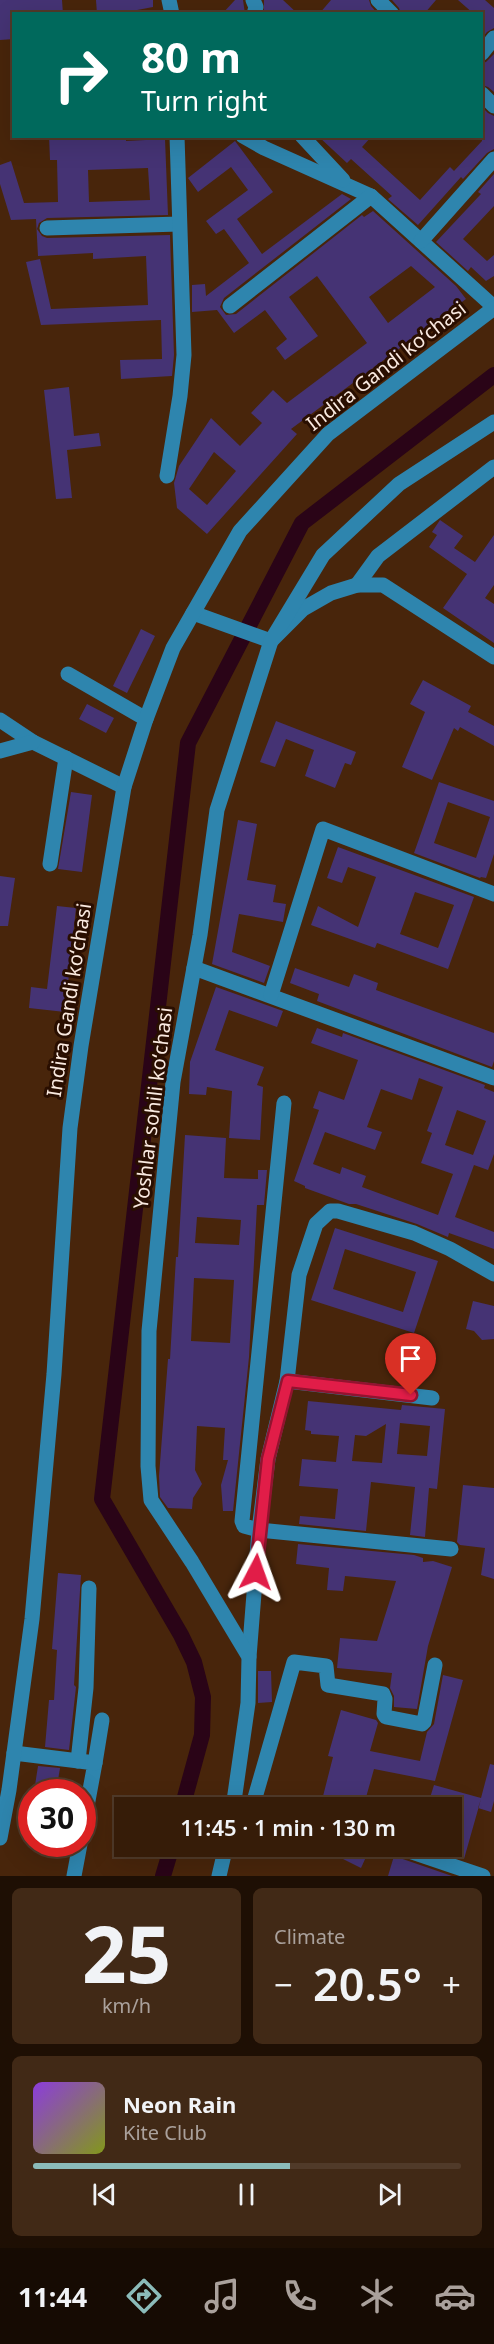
<!DOCTYPE html>
<meta charset="utf-8">
<style>
:root{--surface:#361c08;--page:#412916;--text:#f1f3f6;--muted:#aaa19c;--line:#503a29;--accent:#8bbbb9}
body{margin:0;font-family:"Noto Sans",sans-serif;background:var(--page);color:var(--text);height:100vh;display:flex;flex-direction:column;font-size:22px;white-space:nowrap}
*{box-sizing:border-box;margin:0}
p{font-size:20px;color:var(--muted)}
.icon{flex:none;width:33px;height:33px;fill:none;stroke:currentColor;stroke-width:2;stroke-linecap:round;stroke-linejoin:round}
.map{position:relative;height:1876px;overflow:hidden}
.details{display:flex;flex-direction:column;gap:12px;padding:12px;background:#1e0f04;flex:1}
.details>*{flex:none}
.top-card{position:absolute;left:12px;top:12px;width:471px;height:126px;border-radius:0px;box-shadow:0 6px 24px #0002,0 0 0 2px var(--line);background:#00695c;color:#fff;overflow:hidden}
.speed{position:absolute;left:18px;top:1779px;display:flex;gap:12px;font-size:30px;font-weight:700;text-align:center}
.speed>*{display:grid;place-content:center;width:78px;height:78px;border-radius:50%;background:var(--surface);box-shadow:0 6px 24px #0002,0 0 0 2px var(--line);line-height:1}
.speed .limit{border:9px solid #d22;background:#fff;color:#111}
.pin{position:absolute;display:grid;place-items:center;width:51px;height:51px;color:#fff;margin:-62px -26px;border-radius:50% 50% 50% 0;rotate:-45deg;box-shadow:0 0 6px #0007}
.pin .icon{rotate:45deg}
.me{position:absolute;width:66px;margin:-33px;rotate:4deg;stroke-linejoin:round;filter:drop-shadow(0 0 4px #0008)}
.turn{display:flex;align-items:center;gap:21px;height:126px;padding:0 30px;font-size:27px}
.turn .icon{width:78px;height:78px;stroke-width:2.5}
.turn b{display:block;font-size:42px;line-height:51px}
.big{font-size:45px;font-weight:600;line-height:1.1}
.details .widget{flex:1;display:flex;flex-direction:column;justify-content:center;gap:9px;min-width:0;padding:0 21px;border-radius:9px;background:var(--page)}
.details .dial{align-items:center;gap:0}
.dial b{font-size:78px;line-height:1}
.song{display:flex;align-items:center;gap:18px}
.cover{width:72px;height:72px;border-radius:9px;background:linear-gradient(135deg,hsl(270 70% 55%),hsl(70 70% 35%))}
.played{height:6px;border-radius:3px;background:linear-gradient(90deg,var(--accent) 60%,var(--line) 60%)}
.keys{display:flex;justify-content:space-around;direction:ltr}
.heat{display:flex;justify-content:space-between;align-items:center;font-size:33px;direction:ltr}
.details .tiles{flex:1;display:grid;gap:12px;grid-template-columns:1fr 1fr}
.widget:last-child{grid-column:span 2}
.trip{position:absolute;left:114px;top:1797px;width:348px;height:60px;border-radius:0px;background:var(--surface);box-shadow:0 6px 24px #0002,0 0 0 2px var(--line);font-weight:600;line-height:60px;text-align:center}
.menu{display:flex;height:96px;justify-content:space-around;align-items:center;background:#160b03;color:var(--muted)}
.menu .icon{width:42px;height:42px}
.menu .on{color:var(--accent)}
.menu b{font-size:27px;color:var(--text)}
.map>svg:first-child{display:block}
</style>
<div class="map">
<svg width="494" height="1876" viewBox="0 0 494 1876">
<rect width="100%" height="100%" fill="#48250b"/>
<g fill="none" stroke-linecap="round" stroke-linejoin="round">
<g stroke="#2a0417" stroke-width="16">
<polyline points="182,1808 202,1735 203,1697 194,1662 181,1635 102,1499 188,743 302,523 494,375"/>
<polyline points="163,1876 172,1846"/>
</g>
</g>
<g fill="#453374" fill-rule="evenodd">
<polygon points="0,0 62,0 63,14 14,14 14,39 0,40"/>
<polygon points="96,0 153,0 153,7 116,14 97,14"/>
<polygon points="235,0 243,0 245,14 222,14"/>
<polygon points="283,0 298,14 264,14 264,0"/>
<polygon points="331,0 369,0 371,6 378,14 319,14"/>
<polygon points="392,0 436,0 424,14 401,14 399,8"/>
<polygon points="458,0 485,0 494,8 494,28 487,32 482,38 482,14 474,14"/>
<polygon points="494,54 494,92 488,87 482,85 482,63 486,62"/>
<polygon points="482,107 488,113 494,116 494,149 487,153 463,179 461,177 418,225 388,199 392,196 351,159 347,163 318,136 372,136 362,147 420,200 450,167 454,171 482,141"/>
<path d="M49,136H126V141L165,139L168,215L47,218L39,223L37,229L42,236L47,238L170,235L174,355L172,376L121,379L120,360L162,359L161,320L41,325L26,262L40,259L51,309L148,305L146,256L93,259V253L38,256L36,219L11,220L0,184V165L11,161L24,203L58,202L57,160H50ZM148,168L150,200L89,202L88,170Z"/>
<path d="M235,141L273,192L237,219L262,254L342,194L351,199L224,298L220,307L226,315L236,314L362,215L364,217L373,211L456,286L466,299L291,429L297,434L207,534L177,508L174,483L179,466L211,418L240,446L262,423L251,413L273,390L287,403L367,343L317,276L289,297L318,336L285,360L276,348L287,339L265,310L234,333L217,310L192,312V285L205,284L206,296L249,263L224,229L216,234L206,221L248,190L231,167L198,192L188,178ZM411,266L435,287L388,323L369,297ZM214,452L236,471L207,505L189,489Z"/>
<polygon points="494,174 494,206 463,239 487,261 494,255 494,276 486,281 471,267 468,271 436,242 481,194 478,192"/>
<polygon points="69,387 74,436 99,433 101,446 67,450 72,498 56,499 44,390"/>
<polygon points="440,520 463,536 454,548 475,562 494,535 494,585 485,598 494,604 494,643 443,608 467,574 429,547 437,535 432,532"/>
<polygon points="141,629 155,636 127,693 113,686"/>
<polygon points="423,680 471,706 468,712 494,726 494,746 460,727 458,731 454,728 432,780 402,767 425,712 410,704"/>
<polygon points="87,704 114,718 106,733 79,719"/>
<polygon points="276,721 356,752 351,765 345,763 335,788 305,776 314,750 286,739 275,767 260,762"/>
<path d="M439,782L494,801V854L486,878L481,877L480,878L414,853ZM448,802L490,817L476,858L434,843Z"/>
<polygon points="71,792 92,795 82,872 58,869"/>
<polygon points="238,820 257,824 247,880 276,885 273,902 286,904 283,922 239,914 232,952 270,966 264,983 212,964"/>
<path d="M338,847L474,897L448,969L377,943L375,948L311,925L318,906L358,927L376,877L348,867L342,883L327,878ZM415,892L454,905L438,948L400,934Z"/>
<polygon points="0,876 15,878 8,926 0,926"/>
<polygon points="57,906 76,908 65,1012 29,1008 31,987 47,989"/>
<polygon points="295,968 349,987 354,974 378,983 376,990 494,1033 494,1061 492,1067 317,1001 319,994 290,983"/>
<polygon points="216,987 283,1011 277,1027 229,1010 215,1050 264,1067 257,1085 263,1087 260,1140 229,1138 232,1091 207,1087 206,1095 189,1094 190,1062"/>
<path d="M317,1028L342,1037L343,1033L485,1085L484,1088L494,1092V1154L488,1170L474,1165L455,1217L494,1232V1249L449,1233L448,1237L417,1224L356,1204H349L305,1188V1186L294,1181L319,1110L313,1108L319,1091L344,1100L358,1060L311,1043ZM419,1078L443,1087L427,1131L432,1133L421,1163L453,1174L438,1215L362,1187L366,1176L342,1167L340,1174L313,1164L325,1132L375,1150L382,1132L367,1127L381,1089L412,1100ZM457,1110L486,1121L473,1155L445,1145Z"/>
<path d="M185,1135L226,1138L224,1178L258,1179V1170H267L264,1205H257L249,1357L233,1511H223L221,1485L228,1460H223L225,1428L197,1426L195,1470L202,1484L193,1498L192,1509L168,1508L160,1497L159,1476L168,1359H170L176,1257H178ZM197,1217L241,1220L239,1245L195,1243ZM194,1278L234,1280L230,1343L191,1341Z"/>
<path d="M335,1228L438,1261L414,1333L311,1300ZM345,1249L416,1272L403,1312L333,1289Z"/>
<polygon points="473,1301 494,1306 494,1339 482,1340 474,1331 466,1329"/>
<path d="M308,1401L401,1410L402,1405L445,1409L437,1489L429,1488L425,1537L410,1535L415,1487L371,1482L366,1531L299,1524L300,1516L335,1519L338,1489L299,1486L302,1459L336,1462L339,1436L311,1434V1431L305,1430ZM400,1423L430,1426L427,1456L397,1454ZM386,1424L382,1463L352,1461L355,1435L366,1436Z"/>
<polygon points="463,1485 494,1488 494,1579 481,1575 485,1548 460,1545 457,1542"/>
<polygon points="298,1544 414,1555 423,1558 423,1562 433,1561 452,1567 428,1646 417,1709 394,1707 394,1696 390,1688 392,1673 337,1668 340,1638 377,1641 396,1581 345,1576 343,1591 327,1590 329,1568 296,1564"/>
<polygon points="58,1573 81,1575 74,1685 76,1687 69,1750 45,1747 49,1700 54,1700 57,1650 52,1649"/>
<polygon points="258,1671 271,1671 272,1702 258,1703"/>
<polygon points="443,1675 463,1680 435,1781 374,1769 363,1808 320,1808 333,1757 328,1756 341,1710 376,1720 378,1723 370,1751 420,1761 427,1732 434,1724"/>
<polygon points="490,1764 494,1765 494,1801 491,1812 478,1808 481,1799 464,1859 426,1846 452,1846 452,1835 459,1809 429,1801 434,1785 481,1798"/>
<polygon points="38,1766 60,1768 56,1792 34,1792"/>
<polygon points="317,1846 371,1846 361,1868"/>
<polygon points="394,1856 452,1876 388,1876"/>
</g>
<g fill="none" stroke-linecap="round" stroke-linejoin="round">
<g stroke="#2e85ae" stroke-width="15">
<polyline points="169,0 172,14"/>
<polyline points="253,0 256,7 254,14"/>
<polyline points="378,0 392,14"/>
<polyline points="482,53 494,38"/>
<polyline points="482,94 494,106"/>
<polyline points="243,136 264,148 371,196 494,307"/>
<polyline points="302,136 343,180"/>
<polyline points="47,228 179,224"/>
<polyline points="421,241 494,159"/>
<polyline points="230,306 371,196"/>
<polyline points="167,476 180,396 184,355 177,136"/>
<polyline points="357,585 378,556 494,467"/>
<polyline points="193,613 271,641 303,609 331,593 357,585 383,585 494,657"/>
<polyline points="68,674 146,719"/>
<polyline points="0,720 33,742 124,787"/>
<polyline points="0,751 33,742"/>
<polyline points="50,864 66,758"/>
<polyline points="194,968 494,1078"/>
<polyline points="271,995 323,829 494,894"/>
<polyline points="284,1103 242,1521 244,1526 259,1530 451,1549"/>
<polyline points="287,1381 432,1398"/>
<polyline points="249,1657 259,1530 268,1459 287,1381 299,1275 316,1224 330,1211 338,1211 414,1233 450,1249 494,1274"/>
<polyline points="14,1753 95,1763 82,1833"/>
<polyline points="78,1761 86,1688 89,1588"/>
<polyline points="95,1763 102,1720"/>
<polyline points="233,1808 248,1703 249,1657 192,1562 151,1500 148,1466 149,1331 173,1082 200,935 217,810 271,641 323,555 399,484 494,422"/>
<polyline points="252,1808 294,1662 326,1666 328,1685 383,1694 385,1699 384,1714 386,1717 422,1724 424,1722 435,1665"/>
<polyline points="261,1808 283,1808"/>
<polyline points="0,1838 9,1790 32,1619 54,1374 70,1128 81,1046 124,787 146,719 173,648 240,531 328,434 494,308"/>
<polyline points="394,1846 483,1876"/>
<polyline points="74,1876 80,1844"/>
<polyline points="219,1876 226,1846"/>
</g>
</g>
<g fill="none" stroke-linecap="round" stroke-linejoin="round">
<g stroke="#92132f" stroke-width="15">
<polyline id="route" points="256,1572 268,1459 288,1381 411,1395"/>
</g>
<use href="#route" stroke="#e11d48" stroke-width="10"/>
</g>
<g text-anchor="middle" stroke-width="6" stroke-linejoin="round" paint-order="stroke">
<g font-size="20" fill="#faeae0" stroke="#290e00">
<text transform="translate(386 366) rotate(-38)" y="7">Indira Gandi koʻchasi</text>
<text transform="translate(69 1000) rotate(-81)" y="7">Indira Gandi koʻchasi</text>
<text transform="translate(153 1108) rotate(-83)" y="7">Yoshlar sohili koʻchasi</text>
</g>
</g>
</svg>
<div class="speed"><div class="limit">30</div></div>
<div class="pin" style="left:411px;top:1395px;background:#d93025"><svg class="icon" aria-label="arrive" viewBox="0 0 24 24"><path d="M6 21V4h12l-3 4 3 4H6"/></svg></div>
<svg class="me" style="left:256px;top:1572px" viewBox="-20 -20 40 40"><path d="M0-17L14 15 0 8-14 15z" fill="#e11d48" stroke="#fff" stroke-width="4"/></svg>
<div class="trip">11:45 · 1 min · 130 m</div>
<div class="top-card">
<div class="turn"><svg class="icon" aria-label="right" viewBox="0 0 24 24"><path d="M7 20v-9h11M14 6l5 5-5 5"/></svg><div><b>80 m</b>Turn right</div></div>
</div>
</div>
<section class="details">
<div class="tiles">
<div class="widget dial"><b>25</b><p>km/h</p></div>
<div class="widget"><p>Climate</p>
<div class="heat"><a>−</a><b class="big">20.5°</b><a>+</a></div>
</div>
<div class="widget">
<div class="song"><i class="cover"></i><div><b>Neon Rain</b><p>Kite Club</p></div></div>
<div class="played"></div>
<div class="keys"><svg class="icon" aria-label="previous" viewBox="0 0 24 24"><path d="M18 5L8 12l10 7zM5 5v14"/></svg><svg class="icon" aria-label="pause" viewBox="0 0 24 24"><path d="M8 5v14M16 5v14"/></svg><svg class="icon" aria-label="next" viewBox="0 0 24 24"><path d="M6 5l10 7-10 7zM19 5v14"/></svg></div>
</div>
</div>
</section>
<nav class="menu">
<b>11:44</b>
<svg class="icon on" aria-label="directions" viewBox="0 0 24 24"><path d="M12 3l9 9-9 9-9-9zM9 14v-3h6M13 9l2 2-2 2"/></svg>
<svg class="icon" aria-label="music" viewBox="0 0 24 24"><path d="M9 18V5l10-2v13"/><circle cx="6" cy="18" r="3"/><circle cx="16" cy="16" r="3"/></svg>
<svg class="icon" aria-label="phone" viewBox="0 0 24 24"><path d="M5 4h4l2 5-3 2q2 4 5 5l2-3 5 2v4C11 20 4 13 5 4z"/></svg>
<svg class="icon" aria-label="climate" viewBox="0 0 24 24"><path d="M12 3v18M4 7l16 10M4 17L20 7"/></svg>
<svg class="icon" aria-label="car" viewBox="0 0 24 24"><path d="M5 17H2v-5l4-1 3-4h7l3 4 3 1v5h-3M9 17h6M6 11h13"/><circle cx="7" cy="17" r="2"/><circle cx="17" cy="17" r="2"/></svg>
</nav>
